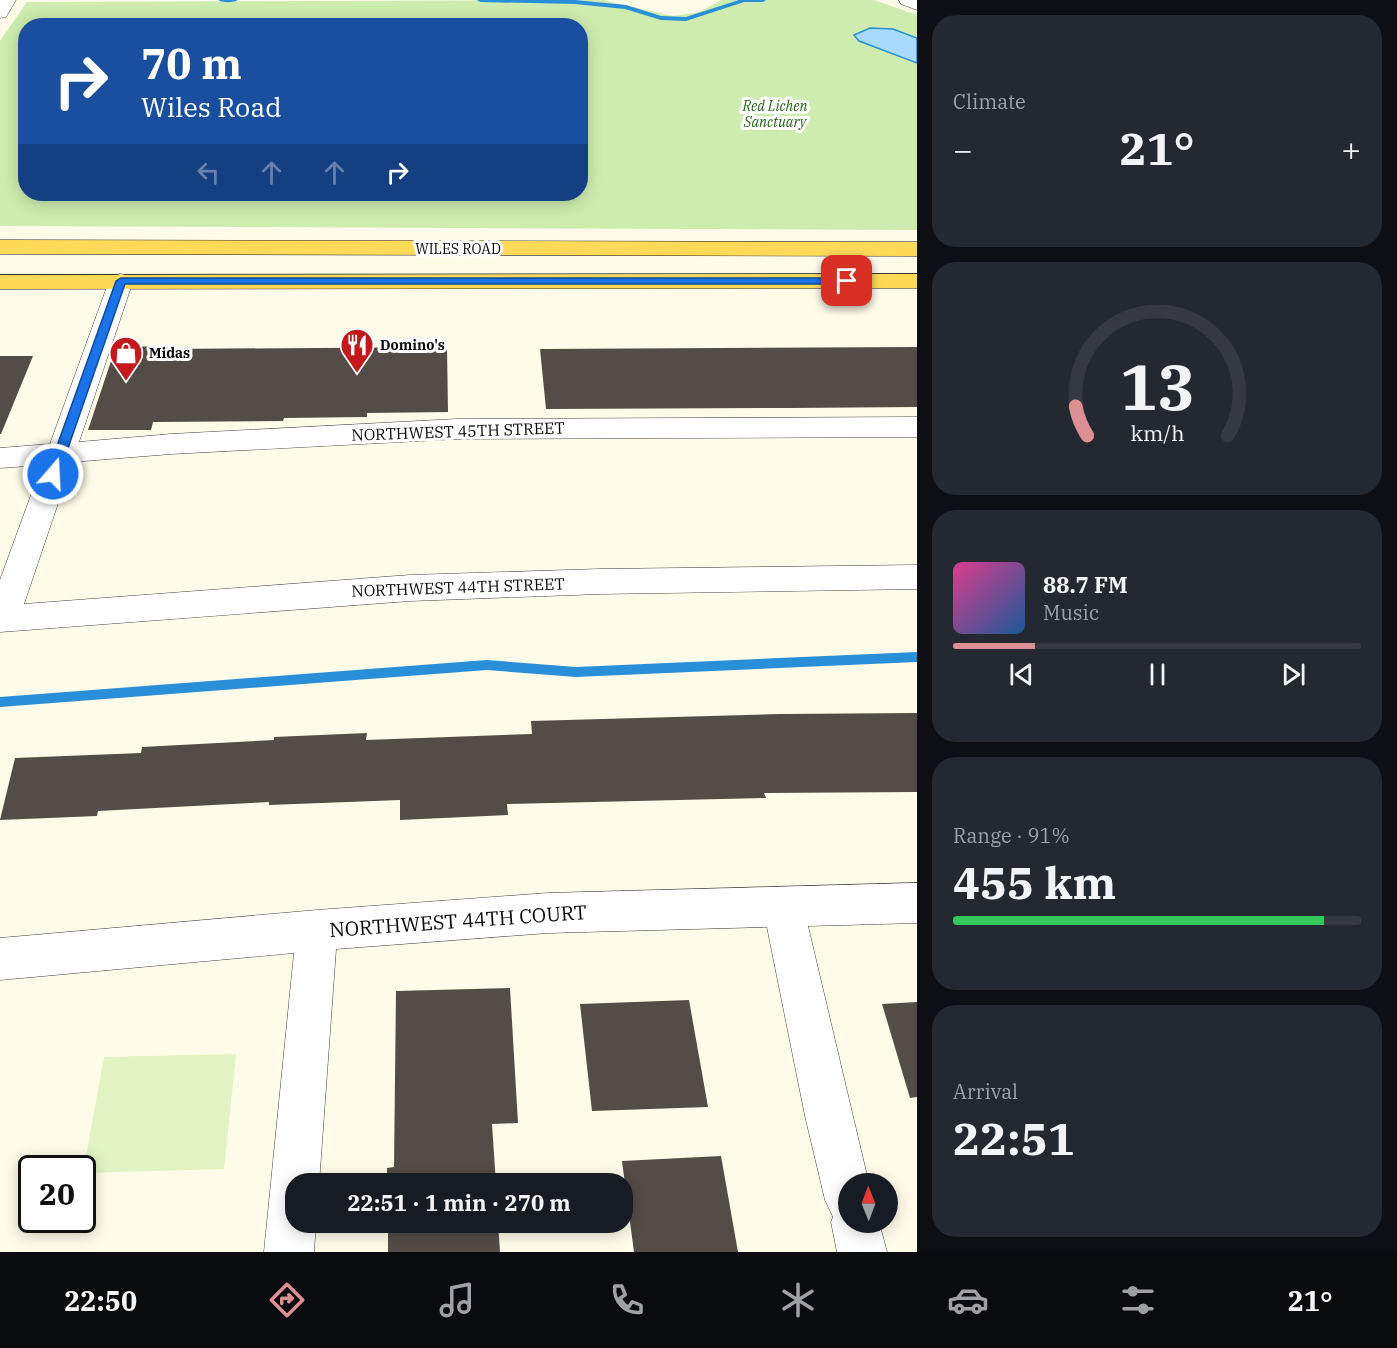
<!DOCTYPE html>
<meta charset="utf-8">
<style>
:root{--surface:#171b24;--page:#242831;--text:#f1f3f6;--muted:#9ea1a6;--line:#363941;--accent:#dd9094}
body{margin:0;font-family:"IBM Plex Serif",serif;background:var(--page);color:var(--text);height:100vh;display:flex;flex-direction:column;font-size:22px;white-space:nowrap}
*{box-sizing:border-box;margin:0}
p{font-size:20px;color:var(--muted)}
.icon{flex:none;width:33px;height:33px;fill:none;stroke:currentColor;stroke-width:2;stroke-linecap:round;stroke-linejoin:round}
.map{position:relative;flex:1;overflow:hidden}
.details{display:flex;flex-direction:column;gap:15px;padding:15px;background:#0d0f14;width:480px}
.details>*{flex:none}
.hud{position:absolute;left:18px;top:18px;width:570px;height:183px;border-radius:24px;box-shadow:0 3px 15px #0003;background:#1a4fa0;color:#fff;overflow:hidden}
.needle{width:39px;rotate:359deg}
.controls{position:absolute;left:838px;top:1173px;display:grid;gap:12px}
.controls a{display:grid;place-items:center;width:60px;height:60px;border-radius:50%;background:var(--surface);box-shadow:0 3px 15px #0003;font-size:30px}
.speed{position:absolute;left:18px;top:1155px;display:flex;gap:12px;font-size:30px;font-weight:700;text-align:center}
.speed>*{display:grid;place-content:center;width:78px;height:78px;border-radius:50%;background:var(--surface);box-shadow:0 3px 15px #0003;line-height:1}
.speed .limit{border:3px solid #111;border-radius:9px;background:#fff;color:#111}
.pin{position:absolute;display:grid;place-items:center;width:51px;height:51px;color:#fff;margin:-26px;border-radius:12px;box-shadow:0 3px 9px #0006}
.me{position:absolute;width:66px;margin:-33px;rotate:19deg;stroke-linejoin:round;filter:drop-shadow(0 0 4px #0008)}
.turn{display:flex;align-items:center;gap:21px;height:126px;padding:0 24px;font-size:27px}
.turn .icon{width:78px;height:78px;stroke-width:2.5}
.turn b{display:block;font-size:42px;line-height:51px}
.lanes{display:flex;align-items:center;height:57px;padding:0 24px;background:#0003;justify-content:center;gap:30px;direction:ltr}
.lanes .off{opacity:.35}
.big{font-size:45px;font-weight:700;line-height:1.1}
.details .tile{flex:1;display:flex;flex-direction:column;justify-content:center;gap:9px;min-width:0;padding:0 21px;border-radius:24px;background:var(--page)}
.details .dial{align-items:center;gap:0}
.dial svg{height:156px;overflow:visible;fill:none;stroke:var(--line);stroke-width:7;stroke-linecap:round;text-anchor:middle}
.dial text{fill:var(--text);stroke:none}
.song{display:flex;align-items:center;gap:18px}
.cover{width:72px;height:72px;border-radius:9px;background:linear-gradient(135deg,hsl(330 70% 55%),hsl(210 70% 35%))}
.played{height:6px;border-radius:3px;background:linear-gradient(90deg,var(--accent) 20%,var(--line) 20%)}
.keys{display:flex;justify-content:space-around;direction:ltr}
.heat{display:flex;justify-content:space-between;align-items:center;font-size:33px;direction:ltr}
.charge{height:9px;border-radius:4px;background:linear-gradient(90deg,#34c759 91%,var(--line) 0)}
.trip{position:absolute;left:285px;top:1173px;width:348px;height:60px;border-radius:24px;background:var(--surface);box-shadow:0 3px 15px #0003;font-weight:700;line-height:60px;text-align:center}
.tab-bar{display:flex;height:96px;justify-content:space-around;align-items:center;background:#090b0e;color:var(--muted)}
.tab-bar .icon{width:42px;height:42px}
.tab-bar .selected{color:var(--accent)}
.tab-bar b{font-size:27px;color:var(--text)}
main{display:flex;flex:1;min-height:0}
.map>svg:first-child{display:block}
</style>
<main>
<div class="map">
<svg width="917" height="1252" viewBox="0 0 917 1252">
<rect width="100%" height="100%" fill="#fffbe9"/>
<path fill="#ceecaf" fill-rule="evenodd" d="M603,0L673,16L699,12L721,0H874L917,15V230L0,226V41L27,2ZM26,26H580V194H26Z"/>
<polygon fill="#e1f3c2" points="236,1054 224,1169 83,1173 104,1057"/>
<polygon fill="#a8dbfb" stroke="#298fd8" stroke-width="1.5" points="870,28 893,29 917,38 917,63 859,41 854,35"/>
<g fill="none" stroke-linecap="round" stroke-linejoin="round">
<g fill="#298fd8" fill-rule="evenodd">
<path d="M218,0H238C233,3 223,3 218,0Z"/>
<polygon points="477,0 575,0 626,5 661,16 686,17 739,0 766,0 763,2 744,2 686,21 661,20 625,9 575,4 480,2"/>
<polygon points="917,652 917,662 576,677 487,670 0,707 0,697 487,660 576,667"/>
</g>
</g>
<g fill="#544c46">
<polygon points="168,346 167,349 447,347 448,412 367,413 367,417 284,418 283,421 153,422 151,430 88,430 115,349 122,349 122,347"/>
<polygon points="917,347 917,407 791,408 546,409 540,349"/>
<polygon points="0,356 33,356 1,434 0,434"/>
<polygon points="917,713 917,792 764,793 766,798 507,804 508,815 400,820 400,800 269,805 269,802 98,811 97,816 0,820 15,758 141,753 142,747 274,740 274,737 367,733 366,740 532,734 531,721 780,714"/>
<polygon points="510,988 518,1123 492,1124 496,1184 387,1184 387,1168 394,1167 396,991"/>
<polygon points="689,1000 708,1107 592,1111 580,1004"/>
<polygon points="917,1002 917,1097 910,1098 882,1004"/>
<polygon points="721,1156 738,1252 634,1252 622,1161"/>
<polygon points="388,1222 498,1222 500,1252 388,1252"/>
</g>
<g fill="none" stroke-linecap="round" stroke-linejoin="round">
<g stroke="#3e3e3e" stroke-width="1">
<g id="minor">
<polygon points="0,0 16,0 6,17 0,18"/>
<polygon points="899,0 917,0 917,10 901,4"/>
<polygon points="121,274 129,276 133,281 79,442 171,434 457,419 917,417 917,437 457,439 171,454 72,462 24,604 410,575 600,569 917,565 917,589 600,594 410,601 0,632 0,580 42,465 0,468 0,448 50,444 109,281 113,276"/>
<polygon points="917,883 917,923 808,926 869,1184 849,1184 849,1222 879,1222 887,1252 837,1252 831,1222 833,1217 825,1200 805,1116 767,927 548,933 336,949 319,1184 296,1184 296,1222 316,1222 314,1252 264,1252 294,953 0,980 0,938 317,910 548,893"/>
</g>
</g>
<g stroke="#1c1c1c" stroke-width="1">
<g id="major">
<polygon points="0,240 917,242 917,256 0,254"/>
<polygon points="917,274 917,288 0,289 0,275"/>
</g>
</g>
<use href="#minor" fill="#fff" fill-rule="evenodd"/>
<use href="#major" fill="#ffda59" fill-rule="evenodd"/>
</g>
<polygon fill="#1a73e8" stroke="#114b97" stroke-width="1.5" points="121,278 847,278 852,281 847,284 125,284 59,474 53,478 49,477 47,474 116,281"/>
<defs>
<g id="restaurant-pin" transform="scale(1.725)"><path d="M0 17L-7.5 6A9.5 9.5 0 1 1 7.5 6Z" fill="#c5181d" stroke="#fff"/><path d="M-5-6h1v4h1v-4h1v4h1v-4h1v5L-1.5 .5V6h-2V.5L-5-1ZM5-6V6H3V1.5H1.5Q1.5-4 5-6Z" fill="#fff"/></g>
<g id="shop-pin" transform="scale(1.725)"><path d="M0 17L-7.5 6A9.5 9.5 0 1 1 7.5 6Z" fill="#c5181d" stroke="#fff"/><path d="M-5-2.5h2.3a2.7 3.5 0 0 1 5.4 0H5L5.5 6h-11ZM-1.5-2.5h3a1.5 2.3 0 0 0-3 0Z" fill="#fff"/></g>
</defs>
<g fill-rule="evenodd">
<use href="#restaurant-pin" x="357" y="345"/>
<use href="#shop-pin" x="126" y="353"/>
</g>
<g text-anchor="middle" stroke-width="6" stroke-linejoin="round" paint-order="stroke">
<g font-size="14" font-style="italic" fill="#266717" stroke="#fff">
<text x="775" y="111">Red Lichen<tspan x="775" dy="16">Sanctuary</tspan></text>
</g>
<g font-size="14" fill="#0b0b0b" stroke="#fff">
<text x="458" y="254">WILES ROAD</text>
</g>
<g font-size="14" font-weight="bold" fill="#0b0b0b" stroke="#fff" text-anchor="start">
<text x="380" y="350">Domino's</text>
<text x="149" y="358">Midas</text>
</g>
<g font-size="16" fill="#0b0b0b" stroke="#fff">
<text transform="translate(458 431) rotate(-2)" y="6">NORTHWEST 45TH STREET</text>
<text transform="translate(458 587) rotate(-2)" y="6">NORTHWEST 44TH STREET</text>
</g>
<g font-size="20" fill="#0b0b0b" stroke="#fff">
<text transform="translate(458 921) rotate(-4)" y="7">NORTHWEST 44TH COURT</text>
</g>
</g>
</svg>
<div class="controls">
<a><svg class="needle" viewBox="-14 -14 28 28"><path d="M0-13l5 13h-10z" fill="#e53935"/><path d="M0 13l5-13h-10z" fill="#9ea1a6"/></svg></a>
</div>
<div class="speed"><div class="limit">20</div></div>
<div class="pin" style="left:847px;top:281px;background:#d93025"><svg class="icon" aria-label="arrive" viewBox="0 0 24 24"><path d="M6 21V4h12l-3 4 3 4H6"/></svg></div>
<svg class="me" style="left:53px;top:474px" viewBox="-20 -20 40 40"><circle r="17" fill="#1a73e8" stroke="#fff" stroke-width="3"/><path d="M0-11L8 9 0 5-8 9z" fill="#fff"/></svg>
<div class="trip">22:51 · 1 min · 270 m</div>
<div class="hud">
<div class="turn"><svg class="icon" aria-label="right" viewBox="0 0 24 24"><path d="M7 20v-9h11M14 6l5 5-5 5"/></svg><div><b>70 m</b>Wiles Road</div></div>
<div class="lanes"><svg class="icon off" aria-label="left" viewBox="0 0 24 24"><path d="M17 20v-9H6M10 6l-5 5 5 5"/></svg><svg class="icon off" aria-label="ahead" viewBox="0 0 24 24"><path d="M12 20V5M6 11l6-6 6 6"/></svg><svg class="icon off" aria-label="ahead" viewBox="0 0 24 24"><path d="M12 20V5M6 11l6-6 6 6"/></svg><svg class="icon" aria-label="right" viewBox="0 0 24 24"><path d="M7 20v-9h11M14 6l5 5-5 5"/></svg></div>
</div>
</div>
<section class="details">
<div class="tile"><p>Climate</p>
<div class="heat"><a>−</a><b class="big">21°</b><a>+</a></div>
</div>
<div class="tile dial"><svg viewBox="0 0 100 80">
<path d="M14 69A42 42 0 1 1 86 69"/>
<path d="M14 69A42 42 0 0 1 8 54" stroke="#dd9094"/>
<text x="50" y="56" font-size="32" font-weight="700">13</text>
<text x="50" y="72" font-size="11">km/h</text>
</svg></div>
<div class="tile">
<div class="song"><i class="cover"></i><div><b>88.7 FM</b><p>Music</p></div></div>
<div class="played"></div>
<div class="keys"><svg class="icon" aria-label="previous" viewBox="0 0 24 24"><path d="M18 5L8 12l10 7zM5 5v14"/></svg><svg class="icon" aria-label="pause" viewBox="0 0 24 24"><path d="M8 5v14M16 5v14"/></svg><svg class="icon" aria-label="next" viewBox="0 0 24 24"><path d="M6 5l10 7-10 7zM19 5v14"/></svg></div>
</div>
<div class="tile"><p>Range · 91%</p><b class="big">455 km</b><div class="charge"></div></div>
<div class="tile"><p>Arrival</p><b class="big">22:51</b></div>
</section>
</main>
<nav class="tab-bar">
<b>22:50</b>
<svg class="icon selected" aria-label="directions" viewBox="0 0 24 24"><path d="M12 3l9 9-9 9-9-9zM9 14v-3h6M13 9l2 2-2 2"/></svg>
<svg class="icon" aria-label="music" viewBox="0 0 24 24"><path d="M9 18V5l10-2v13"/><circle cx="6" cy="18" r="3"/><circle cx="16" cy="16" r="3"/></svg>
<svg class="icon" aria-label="phone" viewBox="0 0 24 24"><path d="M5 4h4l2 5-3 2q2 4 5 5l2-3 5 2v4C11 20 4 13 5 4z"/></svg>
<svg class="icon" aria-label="climate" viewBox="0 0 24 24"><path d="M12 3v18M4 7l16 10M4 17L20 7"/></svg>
<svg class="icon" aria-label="car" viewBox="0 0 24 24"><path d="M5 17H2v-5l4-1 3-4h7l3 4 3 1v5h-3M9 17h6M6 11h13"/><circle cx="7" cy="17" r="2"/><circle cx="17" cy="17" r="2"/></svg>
<svg class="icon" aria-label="filters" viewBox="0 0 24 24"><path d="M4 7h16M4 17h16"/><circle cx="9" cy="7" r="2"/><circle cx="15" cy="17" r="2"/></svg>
<b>21°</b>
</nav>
